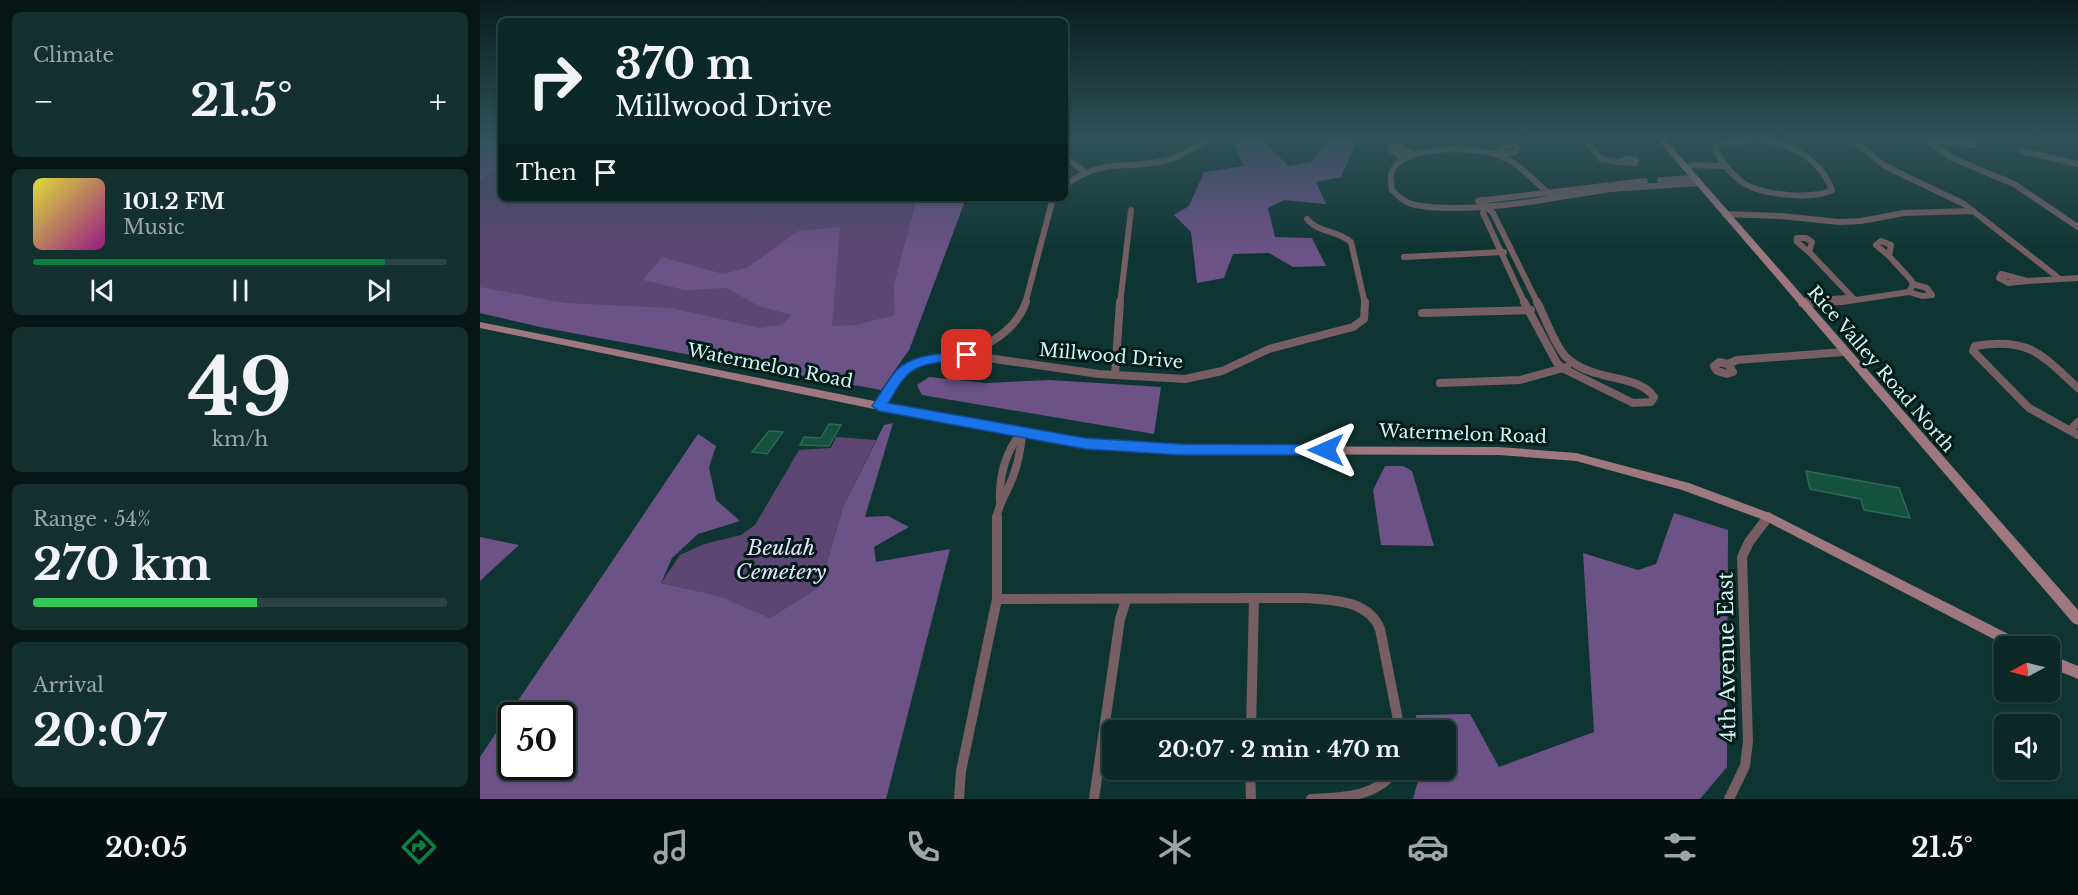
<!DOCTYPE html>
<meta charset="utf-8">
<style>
:root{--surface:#0b2826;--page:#14302e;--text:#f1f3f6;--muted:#9aa6a7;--line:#2b4443;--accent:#0b8043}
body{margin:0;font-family:"Libre Baskerville",serif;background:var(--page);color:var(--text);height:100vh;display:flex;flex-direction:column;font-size:22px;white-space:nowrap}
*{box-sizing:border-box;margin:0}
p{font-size:20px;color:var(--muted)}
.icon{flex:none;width:33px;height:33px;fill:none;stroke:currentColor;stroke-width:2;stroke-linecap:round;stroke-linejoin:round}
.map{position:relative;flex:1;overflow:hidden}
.panel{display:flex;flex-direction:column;gap:12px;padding:12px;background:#061615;width:480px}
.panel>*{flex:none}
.top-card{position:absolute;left:18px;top:18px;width:570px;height:183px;border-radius:9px;box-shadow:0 2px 4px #0004,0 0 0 2px var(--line);background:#0b2826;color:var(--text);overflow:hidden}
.needle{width:39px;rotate:263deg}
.fabs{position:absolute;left:1514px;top:636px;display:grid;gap:12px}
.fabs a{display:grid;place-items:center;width:66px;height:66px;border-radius:9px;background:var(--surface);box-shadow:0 2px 4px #0004,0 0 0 2px var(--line);font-size:30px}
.speed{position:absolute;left:18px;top:702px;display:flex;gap:12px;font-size:30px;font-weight:700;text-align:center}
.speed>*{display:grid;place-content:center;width:78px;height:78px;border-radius:50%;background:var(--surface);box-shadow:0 2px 4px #0004,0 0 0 2px var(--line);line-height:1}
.speed .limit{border:3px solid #111;border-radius:9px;background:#fff;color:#111}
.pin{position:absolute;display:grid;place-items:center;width:51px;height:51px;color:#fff;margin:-26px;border-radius:12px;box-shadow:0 3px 9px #0006}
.me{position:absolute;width:66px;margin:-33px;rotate:270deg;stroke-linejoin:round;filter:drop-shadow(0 0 4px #0008)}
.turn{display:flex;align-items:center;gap:21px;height:126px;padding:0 18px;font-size:27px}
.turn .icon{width:78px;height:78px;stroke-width:2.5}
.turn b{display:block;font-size:42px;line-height:51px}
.then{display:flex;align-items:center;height:57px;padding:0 18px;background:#0003;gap:12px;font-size:22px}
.big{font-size:45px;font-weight:700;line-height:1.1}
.panel .widget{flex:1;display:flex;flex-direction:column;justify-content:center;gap:9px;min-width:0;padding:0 21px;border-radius:9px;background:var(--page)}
.panel .dial{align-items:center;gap:0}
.dial b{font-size:78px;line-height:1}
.song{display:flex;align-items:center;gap:18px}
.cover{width:72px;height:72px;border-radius:9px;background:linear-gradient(135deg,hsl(60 70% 55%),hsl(310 70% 35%))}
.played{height:6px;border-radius:3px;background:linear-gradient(90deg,var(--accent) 85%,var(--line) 85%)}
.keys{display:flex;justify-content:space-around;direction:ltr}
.heat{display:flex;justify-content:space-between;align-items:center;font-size:33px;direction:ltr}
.charge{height:9px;border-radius:4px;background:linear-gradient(90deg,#34c759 54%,var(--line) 0)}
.trip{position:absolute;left:622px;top:720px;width:354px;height:60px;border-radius:9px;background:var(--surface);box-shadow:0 2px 4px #0004,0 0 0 2px var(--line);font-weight:700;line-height:60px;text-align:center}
.tab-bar{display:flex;height:96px;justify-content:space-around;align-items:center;background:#04100f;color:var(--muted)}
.tab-bar .icon{width:42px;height:42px}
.tab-bar .active{color:var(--accent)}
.tab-bar b{font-size:27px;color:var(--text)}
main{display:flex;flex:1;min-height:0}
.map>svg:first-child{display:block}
</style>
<main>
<section class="panel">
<div class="widget"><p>Climate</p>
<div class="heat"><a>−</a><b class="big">21.5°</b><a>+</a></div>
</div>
<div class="widget">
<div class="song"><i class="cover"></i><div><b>101.2 FM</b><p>Music</p></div></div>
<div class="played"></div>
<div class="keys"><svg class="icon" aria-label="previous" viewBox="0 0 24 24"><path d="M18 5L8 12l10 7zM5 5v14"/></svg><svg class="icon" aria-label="pause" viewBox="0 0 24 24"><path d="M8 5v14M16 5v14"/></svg><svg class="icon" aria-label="next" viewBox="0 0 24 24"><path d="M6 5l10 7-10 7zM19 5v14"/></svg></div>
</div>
<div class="widget dial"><b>49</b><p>km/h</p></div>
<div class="widget"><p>Range · 54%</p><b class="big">270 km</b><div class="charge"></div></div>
<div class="widget"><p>Arrival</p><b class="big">20:07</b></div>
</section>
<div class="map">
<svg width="1598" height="799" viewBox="0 0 1598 799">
<rect width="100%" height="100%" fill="#0f3532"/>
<g fill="#5d4772">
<polygon points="0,139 21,139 21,198 486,198 429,350 337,379 0,313"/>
<polygon points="356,437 396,440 363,507 340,586 290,618 240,596 181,583 200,555 224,544 261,535 275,525 319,450 351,448"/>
</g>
<g fill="#6d5288" fill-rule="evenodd">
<polygon points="0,139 21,139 21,166 0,181"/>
<polygon points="752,139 782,139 808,166 831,162 847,141 842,139 878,139 861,177 836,182 846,204 804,200 788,208 795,237 832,238 846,266 813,267 789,253 753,254 744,278 717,283 711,232 694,215 709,206 724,172 764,166"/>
<polygon points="437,198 486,198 429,350 401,390 60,327 0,313 0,287 85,303 191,308 280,328 302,325 311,315 279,306 246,288 205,290 163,280 182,257 243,274 267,268 318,231 360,227 352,326 376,325 415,315 414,285"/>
<polygon points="449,377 506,383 570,380 681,387 674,434 442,395 437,385"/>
<path d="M413,423L385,517L408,516L429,527L394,547L396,562L470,549L406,799H0V757L218,434L236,446L229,467L236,500L260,521L218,534L192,558L181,583L240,596L290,618L340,586L363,507L404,425ZM32,716H82V766H32Z"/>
<polygon points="905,466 923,466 932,471 954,546 901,545 893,490"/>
<polygon points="1194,513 1248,530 1247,767 1220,799 933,799 941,770 966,770 966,730 937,730 936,715 990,714 1019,767 1114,732 1103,553 1158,570 1176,564"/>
<polygon points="0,537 39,545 0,581"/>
</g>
<g fill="#14523e" stroke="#2d6953" stroke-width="1.5">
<polygon points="349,424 361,425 349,446 320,445 324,437 341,438"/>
<polygon points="289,431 303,432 287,454 272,452"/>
<polygon points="1326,471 1419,488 1430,518 1384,510 1381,499 1330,489"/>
</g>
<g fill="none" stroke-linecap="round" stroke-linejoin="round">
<g stroke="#775e62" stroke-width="6">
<polyline points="1105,139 1121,159 1140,162"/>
<polyline points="1372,139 1405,166 1484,204 1580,279"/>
<polyline points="1445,139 1472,158 1534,184 1598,227"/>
<path d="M1279,140C1308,140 1342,161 1352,190C1332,200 1284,195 1265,184C1252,176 1242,162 1235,149V146L1243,143Z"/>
<polygon points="1481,140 1495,142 1493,145 1477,142"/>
<polyline points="1449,142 1477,142"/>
<polygon points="1027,145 1034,145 1037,148 1035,152 1021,155 1019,152"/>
<polygon points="911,147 919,147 930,153 929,156 922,156 911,150"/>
<path d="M971,149C1033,151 1031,161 1074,198C1036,205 973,212 935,205C925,203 919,197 912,190C912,186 910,179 911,175C916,152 953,151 971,149Z"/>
<polyline points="1542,151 1598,164"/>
<polyline points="585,158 604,171"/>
<polygon points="1148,158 1156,160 1155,163 1140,162"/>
<polyline points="1205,168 1212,165 1245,166"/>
<polyline points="1180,180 1214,178"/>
<path d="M585,185C627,156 645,171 688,160C703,156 716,146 730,139"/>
<polyline points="1074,198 1131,189 1219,183"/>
<polyline points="1001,200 1005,206"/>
<polyline points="998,201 1165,181"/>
<polyline points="1005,206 1013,213 1058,304"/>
<polyline points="1005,206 1003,213 1045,304"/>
<polyline points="1245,214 1301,216 1359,222 1381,221 1424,213 1493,211"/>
<path d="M827,219C838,233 858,230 871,242L885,304"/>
<polygon points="1317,238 1326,238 1332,242 1329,252 1317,242"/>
<polygon points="1401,241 1411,245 1409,256 1396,245"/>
<polyline points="1329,252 1374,299"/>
<polyline points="924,257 1024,252"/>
<polygon points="1521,274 1547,281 1528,283 1519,278"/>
<polyline points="1547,281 1598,278"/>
<polyline points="1429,292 1442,296 1452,295 1447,288 1433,284"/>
<polyline points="1325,301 1366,298"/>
<polyline points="1322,303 1362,302 1429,292 1433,284 1431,280 1409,256"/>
<polyline points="545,304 573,198"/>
<polyline points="640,304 651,210"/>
</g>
<g stroke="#775e62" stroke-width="8">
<path d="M1044,302L1077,363L1084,369L1153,403L1171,402L1174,397C1158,373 1113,383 1086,357C1075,346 1065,317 1057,302"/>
<polyline points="1322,303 1347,302"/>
<polyline points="942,313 1051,310"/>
<path d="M487,355C512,342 536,330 546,302"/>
<polygon points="1239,362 1248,364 1253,372 1247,374 1237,371 1234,366"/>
<polyline points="1248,364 1257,360 1364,352"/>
<polyline points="635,375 640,302"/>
<polyline points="960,383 1040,380 1087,367"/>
<path d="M1598,388C1561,354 1549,337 1495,346L1493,351L1549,408L1598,435"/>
<polyline points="399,406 420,374 436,363 456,358 487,355 619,374 705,379 742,371 789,349 873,327 884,319 885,302"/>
<polyline points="1590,430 1598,422"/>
<path d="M520,501C519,475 525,453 541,433"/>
<path d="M516,519C520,501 524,498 530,484C537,468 541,450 542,433"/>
</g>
<g stroke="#775e62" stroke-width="10">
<path d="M517,599L826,598C853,600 888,600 900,629L920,730"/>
<polyline points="771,730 774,598"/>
<polyline points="770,770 771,799"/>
<polyline points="479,799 481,771 517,599 517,517"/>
<polyline points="614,799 640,619 646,600"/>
<path d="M831,799C863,797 895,798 916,770"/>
<polyline points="1249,799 1265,766 1268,741 1262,557 1269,542 1288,517"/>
</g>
<g fill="#9f787f" fill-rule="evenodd">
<polygon points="1177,139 1185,139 1598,610 1598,625 1593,623"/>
<polygon points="0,322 399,402 605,439 700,446 1019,447 1096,453 1209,483 1292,514 1544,642 1546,646 1527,646 1284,520 1202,490 1096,461 1019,455 700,454 605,447 399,410 0,328"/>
<polygon points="1569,654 1598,666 1598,679 1569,667"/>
</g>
</g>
<linearGradient id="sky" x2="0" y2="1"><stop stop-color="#081d1c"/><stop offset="0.55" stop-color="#31515a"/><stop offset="1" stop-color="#31515a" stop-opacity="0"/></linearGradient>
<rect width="1598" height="251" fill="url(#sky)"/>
<path fill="#1a73e8" stroke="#114b97" stroke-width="1.5" d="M487,351L491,352L493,355L491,358C471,363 444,359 427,375C419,383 414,394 408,403L605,438L700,444L846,445L854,450L846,455H700L605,449L399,411L392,406C400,395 407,381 416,371C432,353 465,354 487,351Z"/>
<g text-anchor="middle" stroke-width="6" stroke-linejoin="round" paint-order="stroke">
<g font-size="18" fill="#d3f5f0" stroke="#001c19">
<text transform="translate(631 356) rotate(5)" y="6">Millwood Drive</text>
<text transform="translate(290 366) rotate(11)" y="6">Watermelon Road</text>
<text transform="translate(1401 369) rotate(49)" y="6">Rice Valley Road North</text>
<text transform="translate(983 434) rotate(2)" y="6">Watermelon Road</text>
</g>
<g font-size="21" font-style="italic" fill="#ecdcfd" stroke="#001c19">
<text x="301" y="555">Beulah<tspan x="301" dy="24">Cemetery</tspan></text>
</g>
<g font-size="21" fill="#d3f5f0" stroke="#001c19">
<text transform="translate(1247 657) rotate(-91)" y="7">4th Avenue East</text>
</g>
</g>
</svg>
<div class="fabs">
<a><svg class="needle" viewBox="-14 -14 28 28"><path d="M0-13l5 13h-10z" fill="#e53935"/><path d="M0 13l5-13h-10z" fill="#9aa6a7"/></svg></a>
<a><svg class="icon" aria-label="sound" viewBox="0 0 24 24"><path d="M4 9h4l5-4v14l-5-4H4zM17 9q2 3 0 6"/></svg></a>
</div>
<div class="speed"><div class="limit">50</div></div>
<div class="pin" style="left:487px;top:355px;background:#d93025"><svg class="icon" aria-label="arrive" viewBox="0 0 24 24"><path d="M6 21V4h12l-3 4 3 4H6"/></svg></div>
<svg class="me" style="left:846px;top:450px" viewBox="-20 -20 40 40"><path d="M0-17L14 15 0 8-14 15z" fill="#1a73e8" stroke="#fff" stroke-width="4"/></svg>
<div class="trip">20:07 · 2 min · 470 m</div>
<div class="top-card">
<div class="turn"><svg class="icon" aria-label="right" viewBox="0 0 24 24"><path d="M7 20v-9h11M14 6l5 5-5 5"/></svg><div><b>370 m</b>Millwood Drive</div></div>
<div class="then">Then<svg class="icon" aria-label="arrive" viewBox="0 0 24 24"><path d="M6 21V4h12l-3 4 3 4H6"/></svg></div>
</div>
</div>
</main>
<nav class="tab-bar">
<b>20:05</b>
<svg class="icon active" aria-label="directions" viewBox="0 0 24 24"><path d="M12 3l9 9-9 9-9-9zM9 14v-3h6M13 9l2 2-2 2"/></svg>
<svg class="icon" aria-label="music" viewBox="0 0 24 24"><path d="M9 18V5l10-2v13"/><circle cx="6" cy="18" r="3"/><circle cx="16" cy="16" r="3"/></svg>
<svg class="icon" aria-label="phone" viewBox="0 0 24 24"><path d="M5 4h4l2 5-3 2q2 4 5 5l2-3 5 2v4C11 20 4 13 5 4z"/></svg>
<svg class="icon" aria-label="climate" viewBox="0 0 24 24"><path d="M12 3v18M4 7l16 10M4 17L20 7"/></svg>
<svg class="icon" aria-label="car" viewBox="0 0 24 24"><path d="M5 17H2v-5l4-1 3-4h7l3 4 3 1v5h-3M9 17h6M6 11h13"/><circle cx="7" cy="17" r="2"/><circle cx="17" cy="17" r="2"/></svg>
<svg class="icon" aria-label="filters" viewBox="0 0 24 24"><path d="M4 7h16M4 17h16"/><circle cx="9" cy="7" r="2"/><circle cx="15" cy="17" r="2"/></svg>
<b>21.5°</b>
</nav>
